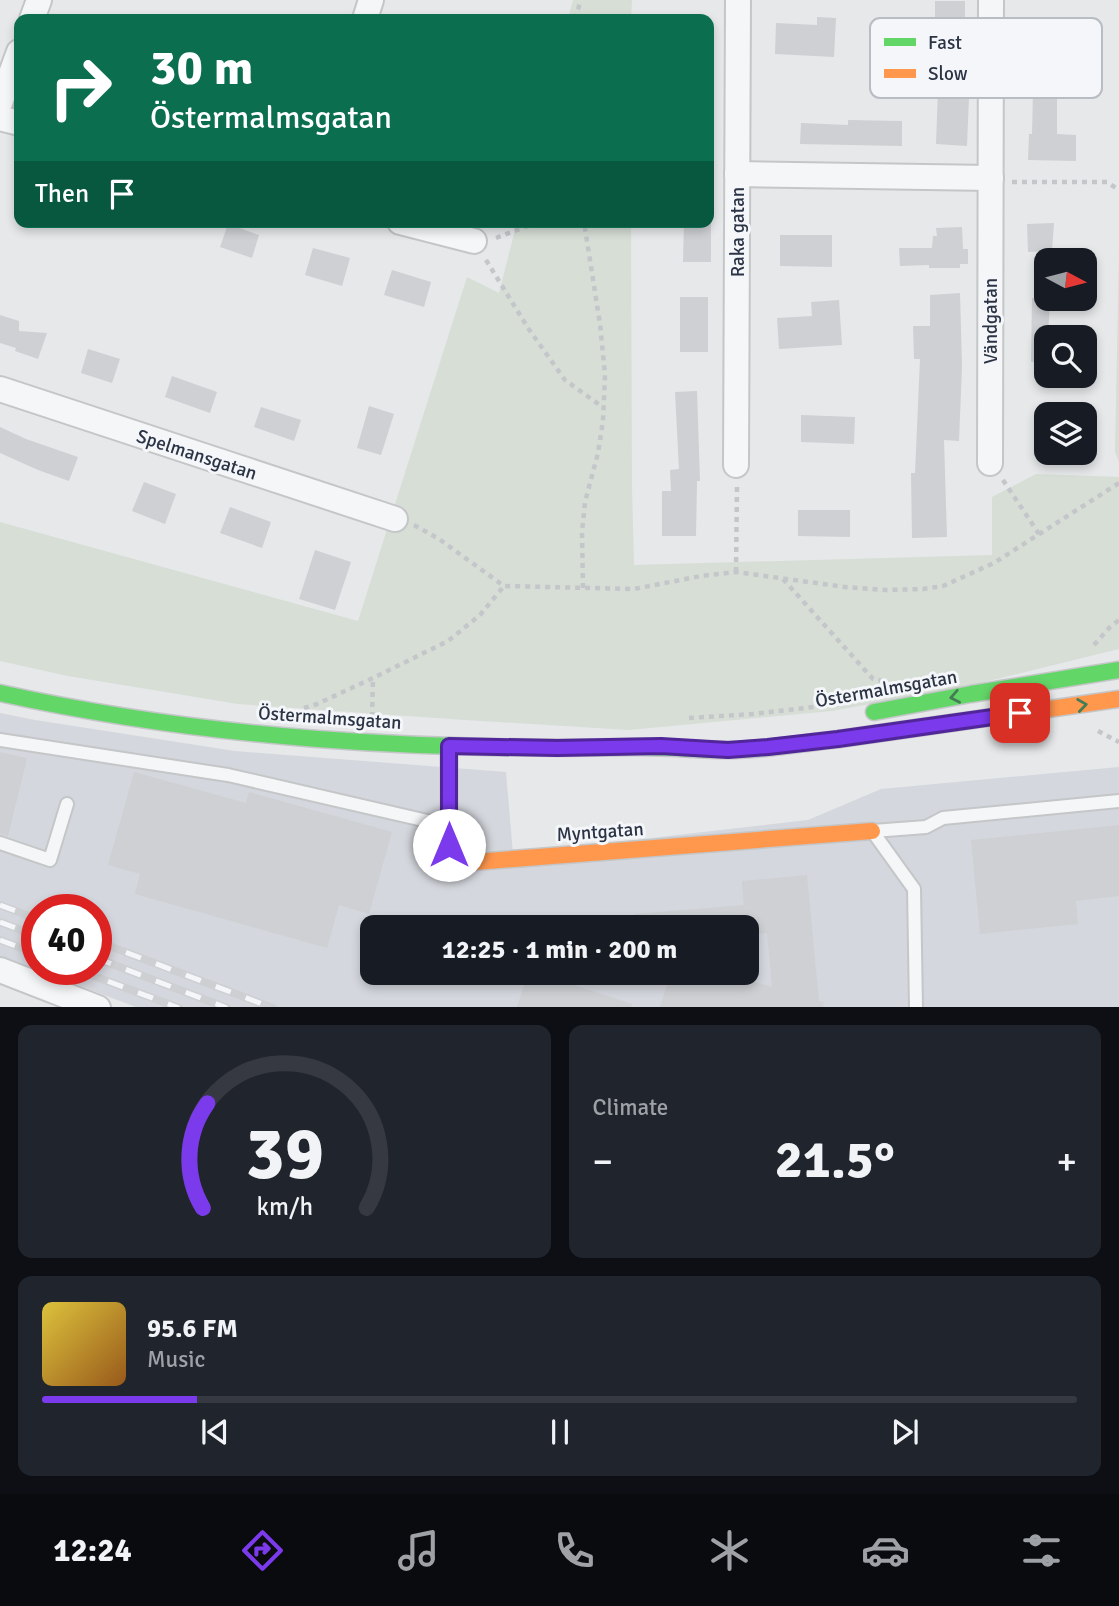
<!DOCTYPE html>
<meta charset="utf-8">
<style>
:root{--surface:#171b24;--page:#20242c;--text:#f1f3f6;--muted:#9ea1a6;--line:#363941;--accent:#7c3aed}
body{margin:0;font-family:Signika,sans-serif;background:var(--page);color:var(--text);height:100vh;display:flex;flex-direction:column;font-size:26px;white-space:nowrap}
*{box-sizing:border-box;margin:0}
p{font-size:23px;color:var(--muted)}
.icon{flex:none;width:38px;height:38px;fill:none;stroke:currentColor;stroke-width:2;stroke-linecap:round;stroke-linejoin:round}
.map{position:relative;height:1007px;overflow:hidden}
.details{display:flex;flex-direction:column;gap:18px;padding:18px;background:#0d0f14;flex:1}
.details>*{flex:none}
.banner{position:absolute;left:14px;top:14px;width:700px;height:214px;border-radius:14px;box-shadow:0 4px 10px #0003;background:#0b6e4f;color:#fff;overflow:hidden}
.needle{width:46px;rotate:97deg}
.buttons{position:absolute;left:1034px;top:248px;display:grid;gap:14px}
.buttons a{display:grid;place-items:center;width:63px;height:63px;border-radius:14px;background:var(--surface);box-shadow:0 4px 10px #0003;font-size:35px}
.speed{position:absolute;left:21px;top:894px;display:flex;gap:14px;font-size:35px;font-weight:700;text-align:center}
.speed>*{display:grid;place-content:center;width:91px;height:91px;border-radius:50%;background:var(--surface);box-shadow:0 4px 10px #0003;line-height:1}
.speed .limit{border:10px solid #d22;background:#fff;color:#111}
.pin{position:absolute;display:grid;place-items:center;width:60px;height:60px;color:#fff;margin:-30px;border-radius:14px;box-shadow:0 4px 10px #0006}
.me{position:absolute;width:77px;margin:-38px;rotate:0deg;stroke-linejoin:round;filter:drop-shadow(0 0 5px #0008)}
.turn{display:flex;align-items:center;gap:24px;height:147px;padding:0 21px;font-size:32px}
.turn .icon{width:91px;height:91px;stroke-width:2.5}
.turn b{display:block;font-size:49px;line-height:60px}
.then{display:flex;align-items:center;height:66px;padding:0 21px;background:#0003;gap:14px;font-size:26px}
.big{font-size:52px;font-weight:800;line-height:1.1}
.details .widget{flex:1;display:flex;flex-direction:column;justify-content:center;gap:10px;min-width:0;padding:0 24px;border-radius:14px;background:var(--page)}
.details .dial{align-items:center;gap:0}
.dial svg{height:182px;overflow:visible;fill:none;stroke:var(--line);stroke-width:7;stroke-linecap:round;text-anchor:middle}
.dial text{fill:var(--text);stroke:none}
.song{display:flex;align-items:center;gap:21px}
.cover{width:84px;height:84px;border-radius:10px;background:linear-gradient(135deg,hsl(50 70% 55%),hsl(30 70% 35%))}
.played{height:7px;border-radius:4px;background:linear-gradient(90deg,var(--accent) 15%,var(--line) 15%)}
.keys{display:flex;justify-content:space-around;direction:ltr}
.heat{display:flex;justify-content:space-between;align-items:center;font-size:38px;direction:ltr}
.details .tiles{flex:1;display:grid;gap:18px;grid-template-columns:1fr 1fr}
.widget:last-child{grid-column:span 2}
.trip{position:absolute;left:360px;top:915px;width:399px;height:70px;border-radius:14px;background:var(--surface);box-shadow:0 4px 10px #0003;font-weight:800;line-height:70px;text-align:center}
.dock{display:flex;height:112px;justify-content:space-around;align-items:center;background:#090b0e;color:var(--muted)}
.dock .icon{width:49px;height:49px}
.dock .current{color:var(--accent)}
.dock b{font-size:32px;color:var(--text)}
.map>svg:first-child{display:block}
</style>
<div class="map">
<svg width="1119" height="1008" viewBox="0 0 1119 1008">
<rect width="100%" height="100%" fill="#e6e8ea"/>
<path fill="#d4d7dd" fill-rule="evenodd" d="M0,713L35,720L235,751L506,772L513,854L808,820L881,789L1119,767V1007H136L0,956ZM37,910H96V970H37ZM373,928H747V973H373Z"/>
<g fill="#d6ded6">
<polygon points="573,0 632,0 631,19 568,19"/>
<polygon points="517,222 631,222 632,488 634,565 992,555 992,497 1036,474 1119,477 1119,649 968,686 832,711 629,730 465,720 238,704 68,676 0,661 0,522 358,621 467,277 499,293"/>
<polygon points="1119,250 1119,462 1115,452"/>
</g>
<g fill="#ced0d3">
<polygon points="935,1 965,1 965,97 969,97 967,146 936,144 939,63 924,64 923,37 935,37"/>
<polygon points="817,17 836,18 834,57 775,54 776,23 817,25"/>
<polygon points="1033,92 1057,92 1057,134 1076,135 1076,161 1028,160 1029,134 1032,134"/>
<polygon points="848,120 902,121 902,146 800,144 801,123 848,125"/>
<polygon points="684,222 711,222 711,262 683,262"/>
<polygon points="1054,223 1052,251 1028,252 1027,224"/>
<polygon points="228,224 259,235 252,258 220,247"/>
<polygon points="962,227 963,249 968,249 968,264 960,264 960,268 929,268 929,265 900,266 899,248 932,248 933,236 937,236 936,228"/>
<polygon points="780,235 832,235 832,267 780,266"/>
<polygon points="313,248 350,258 342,286 305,275"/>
<polygon points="392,270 431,282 424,307 384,295"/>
<polygon points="960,293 962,366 959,441 944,440 947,537 912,538 911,473 915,473 920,359 914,359 913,326 930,326 930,295"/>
<rect x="680" y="297" width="28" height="55"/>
<polygon points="1032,298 1050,299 1048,338 1046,338 1046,363 1031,362"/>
<polygon points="839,300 842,345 779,349 777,318 812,316 811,302"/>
<polygon points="0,315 19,321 19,331 47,333 38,359 15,351 16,348 0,343"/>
<polygon points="88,349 120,359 112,383 81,373"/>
<polygon points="172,376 217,392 210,413 165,397"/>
<polygon points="697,391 700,481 697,481 696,536 662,536 662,491 671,491 670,470 679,469 675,392"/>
<polygon points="369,406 394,414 381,455 357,448"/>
<polygon points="261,407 301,420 294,441 254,427"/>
<polygon points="801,415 855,417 854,444 801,442"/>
<polygon points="0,427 26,439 78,457 69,481 38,470 0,453"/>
<polygon points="144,482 176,494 165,524 132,511"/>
<polygon points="230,507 271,522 262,548 220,533"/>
<polygon points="798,510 850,510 850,537 798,536"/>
<polygon points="315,550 351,562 335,610 299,599"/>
<polygon points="0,752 27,758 8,836 0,834"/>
<polygon points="134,772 246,803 249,792 392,832 369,914 339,905 327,948 135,894 140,874 108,865"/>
<polygon points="1119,825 1119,896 1076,901 1078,924 980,934 971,840"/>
<polygon points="807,875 819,1001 824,1002 823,1007 660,1007 671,973 734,973 734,976 772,987 767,933 747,935 747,928 634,928 634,914 744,905 742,881"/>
<polygon points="528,973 537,973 632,1004 631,1007 517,1007"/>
</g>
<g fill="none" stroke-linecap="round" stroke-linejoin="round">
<g stroke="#c4c6c8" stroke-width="16">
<g id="lane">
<polyline points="0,740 228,775 449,826"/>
<polyline points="873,831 926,827 943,818 1119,801"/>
<polyline points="873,832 914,889 916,1008"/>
<polyline points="0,843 50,860 67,804"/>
</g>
</g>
<g stroke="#c4c6c8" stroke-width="28">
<g id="street">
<polyline points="32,19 39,0"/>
<polyline points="365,19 371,0"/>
<polyline points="0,103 19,52"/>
<polyline points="0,118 19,123"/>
<polyline points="737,174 991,178"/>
<polyline points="400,222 474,241"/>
<polyline points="0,389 395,519"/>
<polyline points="990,463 991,0"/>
<polyline points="736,465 738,0"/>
<polyline points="0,970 98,1008"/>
</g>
</g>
<g stroke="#c4c6c8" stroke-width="19">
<g id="fast">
<path d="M0,693C207,739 421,751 633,747C664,746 696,750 728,750C765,750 802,743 839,739"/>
<polyline points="874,712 971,694 1119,670"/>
</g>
</g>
<g stroke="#c4c6c8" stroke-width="19">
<g id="slow">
<polyline points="839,739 1119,699"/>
<polyline points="449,746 449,864 872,831"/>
</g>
</g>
<g stroke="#c5c6ca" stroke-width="4.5" stroke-dasharray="5 5" stroke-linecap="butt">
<polyline points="575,19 581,0"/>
<polyline points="1012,182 1107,182 1119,190"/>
<polyline points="496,238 538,222"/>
<polyline points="486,260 528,328 565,380 604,408"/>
<polyline points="1003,480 1039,534"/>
<polyline points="414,525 439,539 504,586 634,589 701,576 736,572 845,587 885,590 923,589 943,586 994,563 1119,483"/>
<polyline points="736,572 737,486"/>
<polyline points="783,579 873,679 883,681"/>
<polyline points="583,588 582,532 585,502 598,453 603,421 605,375 600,324 584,222"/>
<polyline points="1094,645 1110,627 1119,620"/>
<polyline points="304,708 317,704 373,678 448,641 480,615 504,586"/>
<polyline points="372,717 373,678"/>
<polyline points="689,718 753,714 848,703"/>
<polyline points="1098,731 1119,742"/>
</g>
<use href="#lane" stroke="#f5f6f7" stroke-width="12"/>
<use href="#street" stroke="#f5f6f7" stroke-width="24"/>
<use href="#fast" stroke="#63d668" stroke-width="16"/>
<use href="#slow" stroke="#ff974d" stroke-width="16"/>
<g stroke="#cecfd2" stroke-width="8">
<g id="rail">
<polyline points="0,905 37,919"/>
<polyline points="0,922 37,936"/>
<polyline points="0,940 37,954"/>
<polyline points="96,941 273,1008"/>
<polyline points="96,958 227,1008"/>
<polyline points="78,970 179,1008"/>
</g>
</g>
<use href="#rail" stroke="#f4f6f9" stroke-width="5" stroke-dasharray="16" stroke-linecap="butt"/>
</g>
<defs><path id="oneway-chevron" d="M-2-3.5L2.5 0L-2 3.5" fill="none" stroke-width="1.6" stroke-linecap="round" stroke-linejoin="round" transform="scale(1.75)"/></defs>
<g stroke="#447d55">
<use href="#oneway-chevron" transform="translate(955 697) rotate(169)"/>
<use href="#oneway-chevron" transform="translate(1082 705) rotate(-8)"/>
</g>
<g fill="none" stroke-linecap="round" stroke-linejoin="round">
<g stroke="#51269a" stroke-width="18">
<polyline id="route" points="449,845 449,746 557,748 661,746 728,750 768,747 838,739 1020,713"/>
</g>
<use href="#route" stroke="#7c3aed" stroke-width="12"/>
</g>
<g text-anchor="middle" stroke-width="6" stroke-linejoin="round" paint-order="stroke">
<g font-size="19" fill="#2b3445" stroke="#f4f6f9">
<text transform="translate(737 232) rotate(-90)" y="7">Raka gatan</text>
<text transform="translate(990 321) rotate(-90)" y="7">Vändgatan</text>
<text transform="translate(197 454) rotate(18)" y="7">Spelmansgatan</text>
<text transform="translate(886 688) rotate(-10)" y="7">Östermalmsgatan</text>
<text transform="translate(330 717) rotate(4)" y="7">Östermalmsgatan</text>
<text transform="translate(600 831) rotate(-4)" y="7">Myntgatan</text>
</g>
</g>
<rect x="870" y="18" width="232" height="80" rx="10" fill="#f4f6f9" stroke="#b8bcc3" stroke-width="2"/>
<rect x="884" y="38" width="32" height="8" fill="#63d668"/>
<rect x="884" y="69" width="32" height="9" fill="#ff974d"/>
<g font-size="19" fill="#2b3445">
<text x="928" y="49">Fast</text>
<text x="928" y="80">Slow</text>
</g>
</svg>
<div class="buttons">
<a><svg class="needle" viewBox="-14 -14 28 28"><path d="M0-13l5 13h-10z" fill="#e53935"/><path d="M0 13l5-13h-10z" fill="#9ea1a6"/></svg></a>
<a><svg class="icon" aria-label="search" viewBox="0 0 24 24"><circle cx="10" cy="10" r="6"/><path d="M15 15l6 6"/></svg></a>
<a><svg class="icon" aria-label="layers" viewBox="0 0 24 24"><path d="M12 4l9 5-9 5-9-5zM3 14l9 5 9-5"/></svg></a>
</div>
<div class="speed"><div class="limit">40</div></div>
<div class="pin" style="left:1020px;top:713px;background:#d93025"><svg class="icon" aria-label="arrive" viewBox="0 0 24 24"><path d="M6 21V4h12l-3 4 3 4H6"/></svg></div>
<svg class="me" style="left:449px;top:845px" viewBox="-20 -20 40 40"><circle r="19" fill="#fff"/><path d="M0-13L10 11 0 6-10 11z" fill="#7c3aed"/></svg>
<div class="trip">12:25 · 1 min · 200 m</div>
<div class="banner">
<div class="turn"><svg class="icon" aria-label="right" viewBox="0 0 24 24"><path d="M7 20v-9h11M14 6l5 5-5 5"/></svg><div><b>30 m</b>Östermalmsgatan</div></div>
<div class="then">Then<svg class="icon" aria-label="arrive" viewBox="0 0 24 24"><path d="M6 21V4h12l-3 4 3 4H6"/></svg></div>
</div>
</div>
<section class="details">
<div class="tiles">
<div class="widget dial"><svg viewBox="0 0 100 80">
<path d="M14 69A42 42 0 1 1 86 69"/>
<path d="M14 69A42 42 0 0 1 16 23" stroke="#7c3aed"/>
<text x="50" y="56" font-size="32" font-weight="700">39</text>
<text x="50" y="72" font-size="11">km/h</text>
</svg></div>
<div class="widget"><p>Climate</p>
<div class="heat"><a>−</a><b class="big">21.5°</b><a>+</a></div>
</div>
<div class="widget">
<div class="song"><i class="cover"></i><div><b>95.6 FM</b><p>Music</p></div></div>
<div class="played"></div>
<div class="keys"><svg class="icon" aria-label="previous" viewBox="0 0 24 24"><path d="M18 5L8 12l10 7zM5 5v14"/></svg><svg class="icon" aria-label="pause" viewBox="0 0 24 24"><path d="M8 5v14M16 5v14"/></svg><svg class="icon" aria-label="next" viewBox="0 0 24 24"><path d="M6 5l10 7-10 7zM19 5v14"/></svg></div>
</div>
</div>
</section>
<nav class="dock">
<b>12:24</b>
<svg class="icon current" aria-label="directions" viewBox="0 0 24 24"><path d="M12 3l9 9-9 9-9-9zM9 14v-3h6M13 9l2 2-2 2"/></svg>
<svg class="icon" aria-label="music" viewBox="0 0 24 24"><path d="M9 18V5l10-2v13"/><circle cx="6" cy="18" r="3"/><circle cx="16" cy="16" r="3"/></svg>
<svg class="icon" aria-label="phone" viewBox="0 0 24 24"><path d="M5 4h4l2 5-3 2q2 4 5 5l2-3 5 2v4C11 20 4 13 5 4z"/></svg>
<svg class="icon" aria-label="climate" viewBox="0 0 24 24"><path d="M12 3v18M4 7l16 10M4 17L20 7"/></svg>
<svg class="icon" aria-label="car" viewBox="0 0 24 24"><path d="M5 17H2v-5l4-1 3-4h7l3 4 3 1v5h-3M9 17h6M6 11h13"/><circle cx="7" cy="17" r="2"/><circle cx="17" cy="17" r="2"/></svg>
<svg class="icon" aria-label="filters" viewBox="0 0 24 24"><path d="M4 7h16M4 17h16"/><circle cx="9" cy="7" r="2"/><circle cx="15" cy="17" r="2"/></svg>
</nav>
